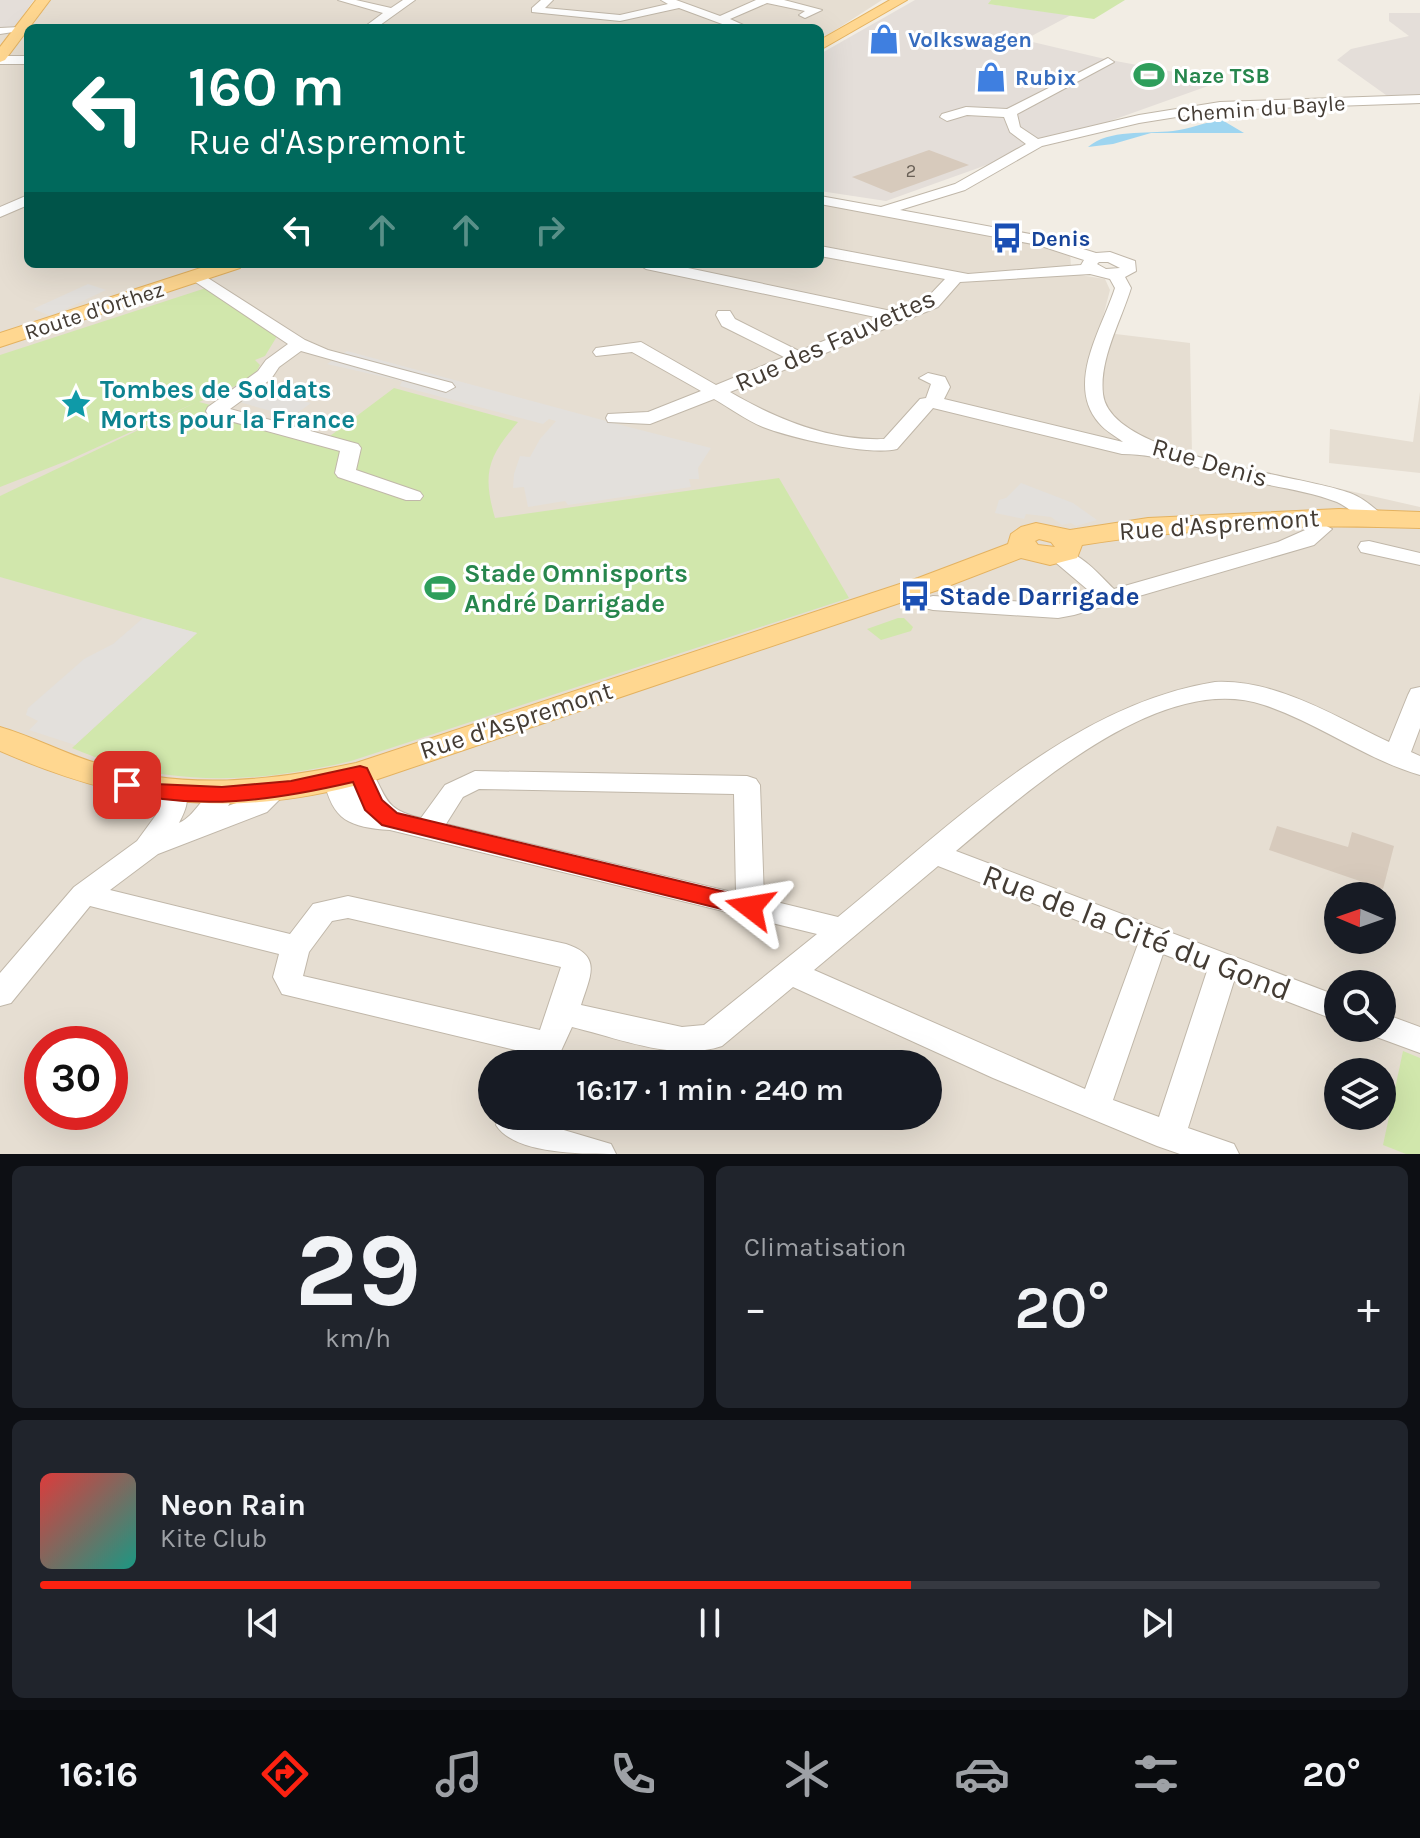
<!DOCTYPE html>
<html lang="fr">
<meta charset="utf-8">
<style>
:root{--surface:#171b24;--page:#20242c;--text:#f1f3f6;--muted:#9ea1a6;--line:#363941;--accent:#fc2211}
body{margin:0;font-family:Karla,sans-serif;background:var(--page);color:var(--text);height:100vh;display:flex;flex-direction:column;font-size:30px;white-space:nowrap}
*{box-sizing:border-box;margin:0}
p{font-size:26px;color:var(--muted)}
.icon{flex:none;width:44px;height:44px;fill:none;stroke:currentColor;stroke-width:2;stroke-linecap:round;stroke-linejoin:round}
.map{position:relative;height:1154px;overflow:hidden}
.side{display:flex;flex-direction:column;gap:12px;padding:12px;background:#0d0f14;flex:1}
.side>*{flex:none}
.banner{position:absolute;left:24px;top:24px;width:800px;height:244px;border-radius:12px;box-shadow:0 8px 32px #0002;background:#00695c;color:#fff;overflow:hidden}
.needle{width:52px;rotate:272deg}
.fabs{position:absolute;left:1324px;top:882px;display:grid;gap:16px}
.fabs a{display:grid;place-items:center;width:72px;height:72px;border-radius:50%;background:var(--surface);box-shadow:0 8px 32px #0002;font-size:40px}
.speed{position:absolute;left:24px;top:1026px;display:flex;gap:16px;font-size:40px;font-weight:700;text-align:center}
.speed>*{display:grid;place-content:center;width:104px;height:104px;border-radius:50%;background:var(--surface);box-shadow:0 8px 32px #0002;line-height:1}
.speed .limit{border:12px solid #d22;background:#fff;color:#111}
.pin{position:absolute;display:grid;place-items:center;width:68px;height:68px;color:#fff;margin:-34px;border-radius:16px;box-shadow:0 4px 12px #0006}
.me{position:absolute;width:88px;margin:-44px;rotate:284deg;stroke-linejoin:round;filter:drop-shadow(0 0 6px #0008)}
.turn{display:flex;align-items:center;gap:28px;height:168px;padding:0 32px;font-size:36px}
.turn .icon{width:104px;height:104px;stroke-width:2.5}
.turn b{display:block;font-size:56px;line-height:68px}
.lanes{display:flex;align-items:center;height:76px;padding:0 32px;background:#0003;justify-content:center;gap:40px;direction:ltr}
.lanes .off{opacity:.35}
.big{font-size:60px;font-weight:600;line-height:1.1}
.side .card{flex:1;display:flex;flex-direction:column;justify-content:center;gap:12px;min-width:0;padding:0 28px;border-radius:12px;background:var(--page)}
.side .dial{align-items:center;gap:0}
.dial b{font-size:104px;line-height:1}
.song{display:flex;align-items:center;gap:24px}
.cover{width:96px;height:96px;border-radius:12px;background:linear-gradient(135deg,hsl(0 70% 55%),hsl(170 70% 35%))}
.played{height:8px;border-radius:4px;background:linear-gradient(90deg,var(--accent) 65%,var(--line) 65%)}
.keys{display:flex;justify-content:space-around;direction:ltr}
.heat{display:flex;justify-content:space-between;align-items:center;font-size:44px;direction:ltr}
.side .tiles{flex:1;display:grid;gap:12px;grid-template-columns:1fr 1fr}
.card:last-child{grid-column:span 2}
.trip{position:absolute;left:478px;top:1050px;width:464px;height:80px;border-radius:40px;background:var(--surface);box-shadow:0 8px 32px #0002;font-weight:600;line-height:80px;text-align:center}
.dock{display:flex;height:128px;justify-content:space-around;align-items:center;background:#090b0e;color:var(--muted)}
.dock .icon{width:56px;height:56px}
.dock .on{color:var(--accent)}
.dock b{font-size:36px;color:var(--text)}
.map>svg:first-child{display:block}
</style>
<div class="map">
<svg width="1420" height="1154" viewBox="0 0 1420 1154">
<rect width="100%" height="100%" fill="#f2ede4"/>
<g fill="#e6ded2" fill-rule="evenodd">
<polygon points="49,0 882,0 820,40 820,28 31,28"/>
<path d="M0,32H28V264H820V204L998,235L1070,252L1071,267L1080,275L1105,279L1110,290L1099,332L1190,343L1192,455L1420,507V1154H0ZM1338,896H1382V940H1338ZM1338,984H1382V1028H1338ZM42,1044H110V1112H42ZM492,1064H928V1116H492ZM1338,1072H1382V1116H1338Z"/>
<polygon points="1420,392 1420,473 1329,463 1330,429 1413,442"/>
</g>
<g fill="#e4ded9">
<polygon points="0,0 34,0 11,32 0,32"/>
<polygon points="915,0 991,0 989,4 1071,15 1024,40 1105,59 1222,81 886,201 820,191 820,54"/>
<polygon points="1389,13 1420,13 1420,104 1400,105 1337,60 1351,49 1409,36 1389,21"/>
</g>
<g fill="#d1e7ac">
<polygon points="991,0 1125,0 1094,19 988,4"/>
<path d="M209,287L279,333L265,356L255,360L260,365L253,378L199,402L330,436L394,388L518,422C488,457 482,473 495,518L779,478L849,598L351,761C255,784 164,788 72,748L197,633L0,577V496L197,402L69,460L0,487V355Z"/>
<polygon points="898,618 904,618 913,627 911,631 881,640 867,629"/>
<polygon points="1403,1051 1420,1058 1420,1154 1406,1154 1383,1145"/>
</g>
<g fill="#e3e0dc">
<polygon points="88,284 106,290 51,316 33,309"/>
<polygon points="347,351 621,425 711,448 698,468 699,479 689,479 691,487 568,505 565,501 528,507 524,487 513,488 514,474 520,456 530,457 540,439 556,421 549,419 543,424 400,386 402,381 327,364"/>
<polygon points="256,388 311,403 292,417 236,401"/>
<polygon points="1021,483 1073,503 1097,520 1076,526 1071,523 1062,525 1051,517 1026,514 1024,519 995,513 999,500 1006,498"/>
<polygon points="143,618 197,633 75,745 29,730 38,721 26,715 28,708 84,659 113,644"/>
</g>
<path fill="#9ed5f0" d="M1222,120L1244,133H1151L1113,144L1088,147C1109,129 1146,134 1173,131C1190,129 1205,122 1222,120Z"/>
<g fill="#d7cabc">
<polygon points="929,150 969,165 891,193 852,177"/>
<polygon points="1277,826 1348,847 1352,832 1394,846 1383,889 1269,850"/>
</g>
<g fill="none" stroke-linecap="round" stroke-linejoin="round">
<g stroke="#c0b7a9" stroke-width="2">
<g id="minor">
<polygon points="338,0 356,0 391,8 403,0 415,0 376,28 363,28 383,13"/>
<polygon points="541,0 553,0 545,8 620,15 668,4 661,0 676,0 720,16 756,0 784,0 822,10 805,18 799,15 805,11 767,3 730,19 750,28 733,28 679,8 620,21 532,12 532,8"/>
<polygon points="0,28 20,27 26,30 0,34"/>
<rect x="0" y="56" width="28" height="8"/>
<path d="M1108,58L1114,62L1017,114L1020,127L1038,139L1139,115L1220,102L1420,95V103L1220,110L1139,123L1042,146L965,190L900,210L1041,236L1096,253L1110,252L1135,261L1136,271L1125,277L1131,288C1121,321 1099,359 1103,394C1110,457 1299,474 1350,493C1361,497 1371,505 1380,513L1383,517L1380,521C1363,526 1353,509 1337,502C1307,490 1273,487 1242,479C1202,470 1163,454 1122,454L933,408L897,449C869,456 791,438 763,427C746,420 730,408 714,399L650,424L608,422L606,418L608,414L648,412L701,391L632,352L596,356L593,352L596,348L641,342L716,385L784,357L722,326L716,315L718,311H730L735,319L799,351L880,318L646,269L638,264H669L896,312L926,299L945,279L820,256V246L968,274L1081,265L1084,260L1038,245L820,204V196L881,207L955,184L1026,144L1010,132L1004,117L967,115L947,121L940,117L942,114L966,107L1007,109ZM1099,262H1108L1120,268L1106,269L1097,264ZM1090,274L1110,279L1115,288C1102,329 1065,384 1099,423C1105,431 1116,436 1123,442L944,399L950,387L945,377L928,373L919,378L931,384L926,398L920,399L884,439C830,441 776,419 730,392L938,307L960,282Z"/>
<polygon points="28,195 28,205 0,217 0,207"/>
<polygon points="197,271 305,340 328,350 452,383 455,387 446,392 301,351 279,367 271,379 230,409 358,444 361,448 356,470 420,492 423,496 420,500 406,500 338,477 335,473 340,451 208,415 206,411 208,407 258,371 266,360 288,344 191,279 189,276"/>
<path d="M1321,523L1332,529L1314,545L1074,615L1058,618L933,610L925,608L922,603L925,598L933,596L1058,604L1094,595L1048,556L1051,551C1076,545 1098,574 1114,589L1278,542Z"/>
<polygon points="1369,541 1420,553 1420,565 1361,552 1358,547 1361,542"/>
<path d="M1215,682C1276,679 1336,717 1389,742L1408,695L1411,689L1420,687V728L1411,752L1420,756V775C1365,759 1318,723 1264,705C1162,670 1029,790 956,851L1338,996V1021L1234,981L1188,1128L1234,1144L1239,1154H1180L1157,1146L993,1078L793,987L722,1046C675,1062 618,1038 572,1027L555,1064H523L528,1053L282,994L273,977L279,954L90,906L11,1003L0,1006V973L74,887L137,841L156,815L165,787L174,784L183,787C191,799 185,811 179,823C200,814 206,781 231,788L235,795L228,806C235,803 242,802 248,799C262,791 266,779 284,785L288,791L267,812L158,854L110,890L290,934L313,904L348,896L566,944C603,956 590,976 581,1005L682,1027L704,1025L817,934L390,830C350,827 332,821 324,779L328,773L337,770L349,777L351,767L360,764L369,767C388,797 382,809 421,818L445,785L475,771L747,776L756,779L760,785L764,899L838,917C949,827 1070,705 1215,682ZM479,789L734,794L736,893L446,824L463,797ZM938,866L1138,944L1085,1089L814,970ZM348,918L561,967L540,1030L303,976L309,952L332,921ZM1163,954L1207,971L1159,1117L1113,1100Z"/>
<polygon points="1382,1013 1420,1027 1420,1053 1371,1035 1368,1028 1382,1028"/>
<path d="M499,1116H531L530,1120L611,1144L616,1154C579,1154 514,1154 496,1125Z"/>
</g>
</g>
<g stroke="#e4b260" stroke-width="2">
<g id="major">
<polygon points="36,0 50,0 5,60 0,62 0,47"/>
<polygon points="890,0 907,0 820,50 820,40"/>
<polygon points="213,264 243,264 240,268 0,347 0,333"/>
<path d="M1339,509L1420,512V528C1308,524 1194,527 1082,545L1077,558L1050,565L1021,558L938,590L372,781C234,820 129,807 0,751V727C34,737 65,754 99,764C184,791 270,781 356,763L918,578L1008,544L1011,534L1021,527L1036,523L1070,530L1148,518ZM1039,539L1051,542L1055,547L1038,545L1035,541Z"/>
</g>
</g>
<use href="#minor" fill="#fff" fill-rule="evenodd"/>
<use href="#major" fill="#ffd790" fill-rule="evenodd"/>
</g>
<path fill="#fc2211" stroke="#a4160b" stroke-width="2" d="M360,766L367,768L382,800L397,813L750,898L759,900L762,907L759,913L750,916L382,825L365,810L353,782C276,800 196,812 119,790L116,785L119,779L127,777L155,784L222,787L291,781Z"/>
<defs>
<g id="shop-bare" transform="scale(2.4)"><path d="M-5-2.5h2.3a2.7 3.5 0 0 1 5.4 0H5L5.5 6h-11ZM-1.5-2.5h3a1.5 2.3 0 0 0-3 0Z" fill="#3f7fe0" stroke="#fff" stroke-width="2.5" paint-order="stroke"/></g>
<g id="stadium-bare" transform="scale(2.4)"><path d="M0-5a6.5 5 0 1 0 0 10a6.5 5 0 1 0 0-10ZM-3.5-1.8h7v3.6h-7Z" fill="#2e9e5b" stroke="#fff" stroke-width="2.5" paint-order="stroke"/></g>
<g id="bus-bare" transform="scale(2.4)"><path d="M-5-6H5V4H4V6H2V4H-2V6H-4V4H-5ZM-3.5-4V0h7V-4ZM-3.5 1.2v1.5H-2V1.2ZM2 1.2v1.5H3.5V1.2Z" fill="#1a4fb4" stroke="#fff" stroke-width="2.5" paint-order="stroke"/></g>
<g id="sight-bare" transform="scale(2.4)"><path d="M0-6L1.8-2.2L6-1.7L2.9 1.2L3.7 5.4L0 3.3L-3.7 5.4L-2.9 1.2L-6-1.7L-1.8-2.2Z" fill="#0f9aa8" stroke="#fff" stroke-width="2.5" paint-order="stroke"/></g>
</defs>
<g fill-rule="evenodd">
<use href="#shop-bare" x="884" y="39"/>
<use href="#stadium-bare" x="1149" y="75"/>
<use href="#shop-bare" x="991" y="77"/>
<use href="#bus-bare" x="1007" y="238"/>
<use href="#sight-bare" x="76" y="404"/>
<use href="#stadium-bare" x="440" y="588"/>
<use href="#bus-bare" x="915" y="596"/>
</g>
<g text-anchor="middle" stroke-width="6" stroke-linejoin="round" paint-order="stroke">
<g font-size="18" fill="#696056">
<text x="911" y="177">2</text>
</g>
<g font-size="22" font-weight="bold" fill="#366cbe" stroke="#fff" text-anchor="start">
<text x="908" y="47">Volkswagen</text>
<text x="1015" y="85">Rubix</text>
</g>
<g font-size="22" font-weight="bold" fill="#27864d" stroke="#fff" text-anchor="start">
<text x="1173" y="83">Naze TSB</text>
</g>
<g font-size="22" fill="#443c34" stroke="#fff">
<text transform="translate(1261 108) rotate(-4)" y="8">Chemin du Bayle</text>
<text transform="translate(94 310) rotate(-18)" y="8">Route d'Orthez</text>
</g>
<g font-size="22" font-weight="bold" fill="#164399" stroke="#fff" text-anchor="start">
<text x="1031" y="246">Denis</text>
</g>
<g font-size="26" fill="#443c34" stroke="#fff">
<text transform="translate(835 340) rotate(-24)" y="9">Rue des Fauvettes</text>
<text transform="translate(1210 462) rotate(16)" y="9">Rue Denis</text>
<text transform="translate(1219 524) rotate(-4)" y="9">Rue d'Aspremont</text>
<text transform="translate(516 720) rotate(-18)" y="9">Rue d'Aspremont</text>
</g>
<g font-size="26" font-weight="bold" fill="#0d838f" stroke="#fff" text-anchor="start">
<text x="100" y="398">Tombes de Soldats<tspan x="100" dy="30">Morts pour la France</tspan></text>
</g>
<g font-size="26" font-weight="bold" fill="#27864d" stroke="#fff" text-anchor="start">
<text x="464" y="582">Stade Omnisports<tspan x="464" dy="30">André Darrigade</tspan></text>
</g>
<g font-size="26" font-weight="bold" fill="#164399" stroke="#fff" text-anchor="start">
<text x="939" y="605">Stade Darrigade</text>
</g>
<g font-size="32" fill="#443c34" stroke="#fff">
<text transform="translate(1137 932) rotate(21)" y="11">Rue de la Cité du Gond</text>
</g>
</g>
</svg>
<div class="fabs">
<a><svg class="needle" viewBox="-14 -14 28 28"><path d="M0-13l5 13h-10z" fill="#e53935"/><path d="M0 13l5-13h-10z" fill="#9ea1a6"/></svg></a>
<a><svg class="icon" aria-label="search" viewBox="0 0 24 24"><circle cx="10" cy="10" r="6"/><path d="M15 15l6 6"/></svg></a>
<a><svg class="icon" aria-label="layers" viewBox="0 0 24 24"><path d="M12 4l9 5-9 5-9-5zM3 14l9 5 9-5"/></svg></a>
</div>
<div class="speed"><div class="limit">30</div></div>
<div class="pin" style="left:127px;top:785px;background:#d93025"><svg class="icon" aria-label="arrive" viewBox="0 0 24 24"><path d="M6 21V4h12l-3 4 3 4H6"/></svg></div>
<svg class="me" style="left:750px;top:907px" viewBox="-20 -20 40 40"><path d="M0-17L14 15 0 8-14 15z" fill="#fc2211" stroke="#fff" stroke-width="4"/></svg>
<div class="trip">16:17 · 1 min · 240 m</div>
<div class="banner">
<div class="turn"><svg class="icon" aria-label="left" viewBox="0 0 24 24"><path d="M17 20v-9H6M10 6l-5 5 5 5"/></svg><div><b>160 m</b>Rue d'Aspremont</div></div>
<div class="lanes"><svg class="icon" aria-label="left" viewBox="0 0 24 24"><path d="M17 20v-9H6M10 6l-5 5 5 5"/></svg><svg class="icon off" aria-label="ahead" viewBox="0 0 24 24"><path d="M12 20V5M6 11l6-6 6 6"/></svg><svg class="icon off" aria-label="ahead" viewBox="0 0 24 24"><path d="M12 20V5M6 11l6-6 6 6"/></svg><svg class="icon off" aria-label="right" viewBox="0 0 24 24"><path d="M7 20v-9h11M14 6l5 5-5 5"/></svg></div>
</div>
</div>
<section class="side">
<div class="tiles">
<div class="card dial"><b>29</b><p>km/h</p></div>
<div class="card"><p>Climatisation</p>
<div class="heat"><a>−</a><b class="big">20°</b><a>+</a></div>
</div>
<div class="card">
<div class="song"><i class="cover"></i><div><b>Neon Rain</b><p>Kite Club</p></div></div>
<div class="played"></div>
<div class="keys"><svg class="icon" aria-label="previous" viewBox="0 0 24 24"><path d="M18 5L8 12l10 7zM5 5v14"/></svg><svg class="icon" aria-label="pause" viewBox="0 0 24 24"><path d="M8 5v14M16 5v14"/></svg><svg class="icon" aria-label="next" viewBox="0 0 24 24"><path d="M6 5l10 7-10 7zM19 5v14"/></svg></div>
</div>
</div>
</section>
<nav class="dock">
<b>16:16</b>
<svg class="icon on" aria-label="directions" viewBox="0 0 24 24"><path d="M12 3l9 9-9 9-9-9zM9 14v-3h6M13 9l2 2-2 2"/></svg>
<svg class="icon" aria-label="music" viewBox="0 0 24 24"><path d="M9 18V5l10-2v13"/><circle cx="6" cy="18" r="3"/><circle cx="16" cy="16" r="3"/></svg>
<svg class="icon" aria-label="phone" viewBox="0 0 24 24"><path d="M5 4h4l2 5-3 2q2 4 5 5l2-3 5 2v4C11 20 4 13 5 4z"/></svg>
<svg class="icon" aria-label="climate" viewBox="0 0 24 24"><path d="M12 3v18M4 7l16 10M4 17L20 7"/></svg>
<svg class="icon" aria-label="car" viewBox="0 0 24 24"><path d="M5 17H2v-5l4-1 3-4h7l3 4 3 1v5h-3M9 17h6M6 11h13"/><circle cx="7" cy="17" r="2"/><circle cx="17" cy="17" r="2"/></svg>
<svg class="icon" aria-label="filters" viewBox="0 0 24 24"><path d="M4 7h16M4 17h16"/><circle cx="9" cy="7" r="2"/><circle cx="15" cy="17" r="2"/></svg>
<b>20°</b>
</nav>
